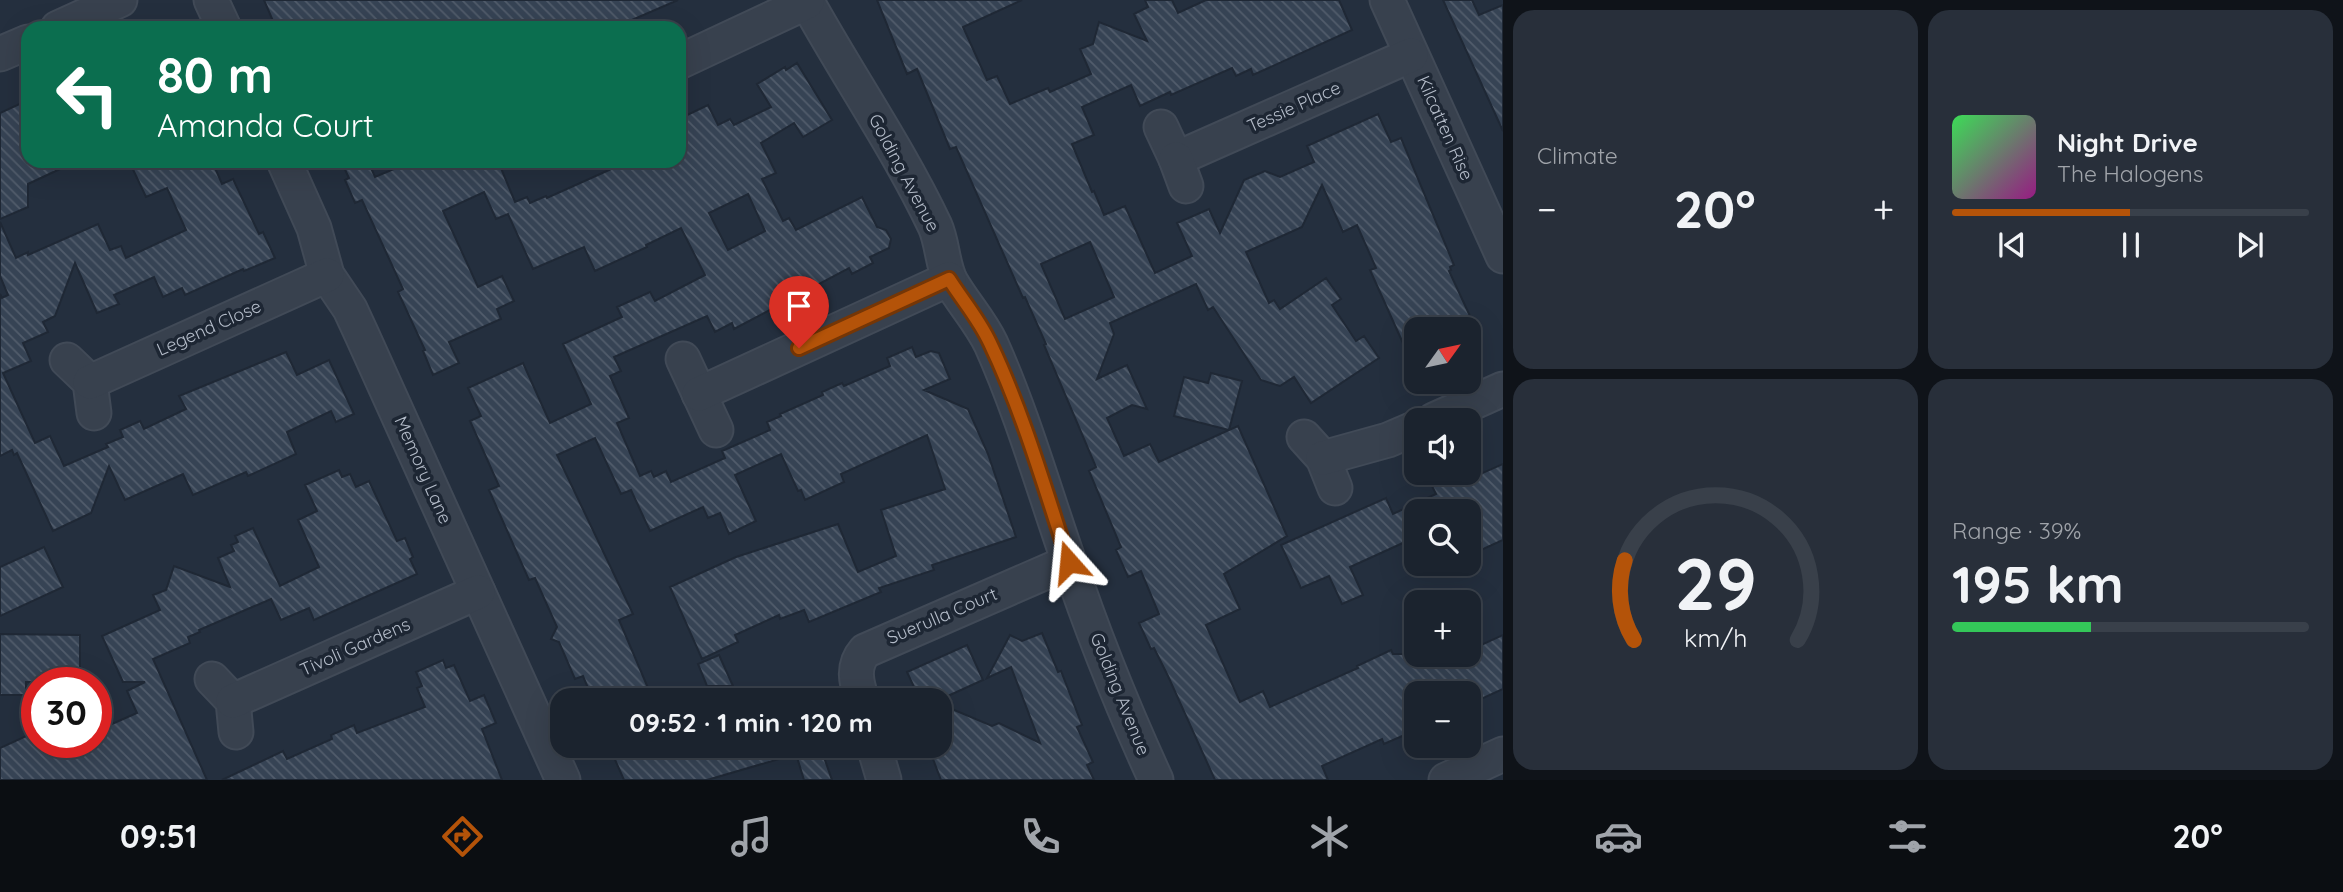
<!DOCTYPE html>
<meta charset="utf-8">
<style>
:root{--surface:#1b232e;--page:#282f3a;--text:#f1f3f6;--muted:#a0a4aa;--line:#39404a;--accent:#b45309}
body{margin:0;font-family:Quicksand,sans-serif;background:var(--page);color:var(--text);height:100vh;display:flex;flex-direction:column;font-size:26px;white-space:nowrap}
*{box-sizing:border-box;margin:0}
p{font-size:23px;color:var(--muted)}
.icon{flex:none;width:38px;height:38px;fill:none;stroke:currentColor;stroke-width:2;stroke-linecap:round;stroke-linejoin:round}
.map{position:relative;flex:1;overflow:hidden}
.drawer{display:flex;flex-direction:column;gap:10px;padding:10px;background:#0f1319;width:840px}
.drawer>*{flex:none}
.top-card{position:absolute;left:21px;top:21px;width:665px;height:147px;border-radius:21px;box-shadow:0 7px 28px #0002,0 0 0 2px var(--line);background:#0b6e4f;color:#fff;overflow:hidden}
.needle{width:46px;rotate:57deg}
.buttons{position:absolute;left:1404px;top:317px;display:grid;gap:14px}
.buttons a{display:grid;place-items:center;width:77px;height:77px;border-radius:14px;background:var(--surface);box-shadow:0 7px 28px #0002,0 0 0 2px var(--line);font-size:35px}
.speed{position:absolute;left:21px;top:667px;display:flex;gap:14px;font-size:35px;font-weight:700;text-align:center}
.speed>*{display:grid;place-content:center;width:91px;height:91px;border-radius:50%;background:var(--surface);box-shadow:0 7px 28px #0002,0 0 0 2px var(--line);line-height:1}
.speed .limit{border:10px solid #d22;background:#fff;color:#111}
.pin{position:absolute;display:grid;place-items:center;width:60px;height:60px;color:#fff;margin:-72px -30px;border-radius:50% 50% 50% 0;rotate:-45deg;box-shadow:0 0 7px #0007}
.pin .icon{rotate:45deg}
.me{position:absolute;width:77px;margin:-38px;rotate:342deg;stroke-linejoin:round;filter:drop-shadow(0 0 5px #0008)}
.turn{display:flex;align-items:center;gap:24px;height:147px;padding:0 21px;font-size:32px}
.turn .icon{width:91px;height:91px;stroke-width:2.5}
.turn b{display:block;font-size:49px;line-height:60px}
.big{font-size:52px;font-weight:800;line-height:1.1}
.drawer .widget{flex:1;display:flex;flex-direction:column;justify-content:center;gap:10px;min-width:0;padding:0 24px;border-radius:21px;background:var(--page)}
.drawer .dial{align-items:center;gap:0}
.dial svg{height:182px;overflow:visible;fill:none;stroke:var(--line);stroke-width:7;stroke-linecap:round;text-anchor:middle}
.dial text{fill:var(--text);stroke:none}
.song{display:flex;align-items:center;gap:21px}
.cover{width:84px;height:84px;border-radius:10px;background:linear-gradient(135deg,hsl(130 70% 55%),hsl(310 70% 35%))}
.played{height:7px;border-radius:4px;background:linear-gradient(90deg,var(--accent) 50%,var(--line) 50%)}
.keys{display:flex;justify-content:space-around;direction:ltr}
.heat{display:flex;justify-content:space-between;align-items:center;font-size:38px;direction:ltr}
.charge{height:10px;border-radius:5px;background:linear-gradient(90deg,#34c759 39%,var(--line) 0)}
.drawer .tiles{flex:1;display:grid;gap:10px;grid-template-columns:repeat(2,1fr)}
.trip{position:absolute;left:550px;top:688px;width:402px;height:70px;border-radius:21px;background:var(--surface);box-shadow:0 7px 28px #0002,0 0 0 2px var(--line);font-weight:800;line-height:70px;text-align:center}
.dock{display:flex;height:112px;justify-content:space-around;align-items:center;background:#0b0e12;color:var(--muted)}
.dock .icon{width:49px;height:49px}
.dock .active{color:var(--accent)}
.dock b{font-size:32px;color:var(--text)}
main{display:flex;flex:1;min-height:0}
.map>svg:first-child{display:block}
</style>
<main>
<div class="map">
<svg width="1503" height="780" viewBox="0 0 1503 780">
<defs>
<pattern id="building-back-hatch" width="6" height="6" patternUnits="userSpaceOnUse" patternTransform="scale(1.75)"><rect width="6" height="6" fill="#364354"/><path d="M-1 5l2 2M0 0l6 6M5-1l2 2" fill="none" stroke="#515c6b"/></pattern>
</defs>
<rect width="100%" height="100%" fill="#242f3e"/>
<g fill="url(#building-back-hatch)" stroke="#1f2835" stroke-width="2" fill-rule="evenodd">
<polygon points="264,0 678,0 627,22 629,28 276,28"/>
<path d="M877,0H1022L963,27L987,80L997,76L1010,104L1048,88L1050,92L1091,74L1080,49L1093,44L1099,22L1147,41L1134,14L1148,7L1145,0H1172L1178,13L1206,0H1339L1352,30L1253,75L1251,69L1236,76L1232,68L1171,95L1170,92L1140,106L1131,85L1082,107L1094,135L1072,144L1092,192L1094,191L1104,215L1125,206L1155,273L1192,256L1177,223L1209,209L1220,233L1244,180L1265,171L1280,177L1314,162L1307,146L1378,114L1391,142L1401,138L1454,265L1450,267L1451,270L1449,271L1476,329H1416V372L1370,270L1376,268L1357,225L1343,232L1322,185L1302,227L1246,252L1269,303L1274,300L1280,309L1326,278L1341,299L1332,305L1356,341L1364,336L1379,358L1311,403L1294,377L1280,386L1261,380L1213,307L1208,310L1196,284L1110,323L1114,334L1097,379L1127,365L1147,409L1132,405L1107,418L1124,456L1150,444L1159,462L1229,430L1174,416L1184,377L1208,383L1211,373L1242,381L1229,430L1238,426L1287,536L1224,574L1240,609L1206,625L1240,702L1263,691L1270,707L1358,668L1357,666L1391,650L1393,654H1468V651L1503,635V689L1468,705V693H1416V730L1384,744L1382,739L1322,766L1328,780H1215L1168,676L1154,648L1151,649L1139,623L1159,614L1141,571L1128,577L1116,550L1121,547L1089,471L1096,467L1044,345L1046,344L1025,297L1023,298L956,147L950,149L917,69L907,74ZM1090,242L1114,297L1065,319L1041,264Z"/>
<polygon points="1443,0 1472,0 1479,15 1503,5 1503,131"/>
<path d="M797,63L832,120L803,137L794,123L761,143L776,173L762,179L783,221L789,218L796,230L862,197L877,227L886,230L891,239L889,248L870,257L873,263L852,274L849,268L734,329L732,323L715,332L707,316L614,357L621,371L610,376L629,418L617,423L640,476L651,471L654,477L666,471L671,482L725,458L722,451L770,430L767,422L781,416L780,414L823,395L822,392L842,383L844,386L890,366L887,358L912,347L916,357L931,351L939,353L950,379L924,390L968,409L988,454L1016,537L932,565L934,570L879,588L881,592L809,622L804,610L780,619L779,615L735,635L738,642L702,659L670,587L736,557L838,524L858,572L896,556L881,510L945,489L927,435L841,474L844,482L805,500L801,490L798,491L781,454L735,475L756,521L729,534L720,513L708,518L703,507L650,531L631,490L621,494L595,438L557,455L633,614L619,620L648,688L620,700H593L583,676L575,679L559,642L551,639L557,627L535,578L529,580L489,490L499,486L470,421L481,416L468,388L523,363L550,423L591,404L563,344L622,317L617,307L650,292L655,301L705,275L681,228L646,245L647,247L595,271L584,247L533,269L508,214L496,219L484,192L443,211L478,287L502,276L514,301L497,309L501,319L449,342L459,363L433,375L423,351L425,350L398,292L403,289L362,200L355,203L345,180L349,178L341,161H368L375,177L413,161H498L515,202L527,197L530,203L546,196L547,198L629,161H679V123L687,120L685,116L708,105L718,125L730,119L734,125L771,107L757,84L785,67L786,70ZM748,194L765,231L728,250L709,213Z"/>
<polygon points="28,100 28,161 77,161 28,184 28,207 0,219 0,113"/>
<polygon points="129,161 212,161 222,184 233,179 259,234 263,232 275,258 244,271 243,269 185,295 182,288 163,297 154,277 114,295 119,304 97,313 75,263 55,316 43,322 48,332 23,343 31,361 3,373 35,443 50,436 64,466 108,447 106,444 123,437 120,430 140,421 144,429 186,409 179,396 286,352 297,375 329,360 354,414 336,422 331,411 287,432 296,454 248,476 246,472 193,495 183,474 125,500 109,466 91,513 53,531 17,453 14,455 12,450 0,456 0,294 2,298 8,295 0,276 0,222 16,258 28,252 28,255 98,224 110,250 121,246 126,258 186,230 167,188 146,197"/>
<polygon points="1503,464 1503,540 1481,550 1468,521 1468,511 1416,511 1416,537 1350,567 1363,595 1342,604 1329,576 1301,588 1281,545 1386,498 1393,514 1436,494 1429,480 1446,472 1456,472 1460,483"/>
<polygon points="339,470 342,477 350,474 356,487 369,481 397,541 405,538 413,557 410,559 417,574 314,620 309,608 281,620 271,599 199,630 200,632 188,637 190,643 153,659 207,780 0,780 0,748 37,731 37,742 96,742 96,731 137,713 127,691 145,682 123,682 102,636 160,610 153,595 166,590 174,566 230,587 218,558 234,551 231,545 238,542 235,536 253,528 280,586 319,567 298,520 317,511 305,485"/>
<polygon points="44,547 63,587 0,616 0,567"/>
<polygon points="1042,633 1058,672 1061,671 1082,725 1077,727 1093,762 1087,765 1094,780 941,780 928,746 940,746 940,704 992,726 999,723 1040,743 1011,667 987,678 1010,635 1022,641"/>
<polygon points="0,634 80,635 80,673 63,673 63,682 26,682 26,695 0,695"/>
<polygon points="967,645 983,680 939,700 920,700 907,672"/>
<polygon points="719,655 733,686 707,686 698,664"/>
<polygon points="443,660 446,668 454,665 470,701 484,695 496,723 482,729 502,780 222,780 283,751 287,759 332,739 331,735 354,725 357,733 425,707 417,688 422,686 416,672"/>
<polygon points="609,746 820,746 832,780 804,780 796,754 707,780 624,780"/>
</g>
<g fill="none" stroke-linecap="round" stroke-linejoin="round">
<g stroke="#414a57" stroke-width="37">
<g id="minor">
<polyline points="211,0 224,28"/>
<path d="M806,0C848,76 898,148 935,226C943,244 942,265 951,282C963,303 980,321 991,344C1022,413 1043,487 1068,559C1093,634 1123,708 1156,780"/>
<polyline points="1387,0 1503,256"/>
<polyline points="58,28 120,0"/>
<polyline points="0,54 28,42"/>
<polyline points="679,62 807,2"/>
<polyline points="1161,127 1176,159 1411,55"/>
<polyline points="1176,159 1186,186"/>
<polyline points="284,161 314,228 327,275 350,309 362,335 563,780"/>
<polyline points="683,359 716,430"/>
<polyline points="67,360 90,382 94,413"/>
<polyline points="90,382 327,275"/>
<polyline points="699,394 949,279"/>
<polyline points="1434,420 1503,389"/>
<polyline points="1304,437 1323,458 1335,488"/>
<polyline points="1323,458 1388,440 1416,428"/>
<polyline points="212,679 233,701 236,732"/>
<path d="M862,700C856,682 852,666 865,651L1069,562"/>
<polyline points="233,701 478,592"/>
<polyline points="874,746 884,780"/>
<polyline points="1446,780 1503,754"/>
</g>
</g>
<use href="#minor" stroke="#38414e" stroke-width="33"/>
</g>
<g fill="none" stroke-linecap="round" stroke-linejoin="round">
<g stroke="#753606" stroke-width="18">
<path id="route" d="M799,348L949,279C963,301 979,319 990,343C1023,412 1045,489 1069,562"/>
</g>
<use href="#route" stroke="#b45309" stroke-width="12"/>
</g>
<g text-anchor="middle" stroke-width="7" stroke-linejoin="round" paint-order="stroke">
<g font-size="18" fill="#b4bcc9" stroke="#1d2633">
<text transform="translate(1294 107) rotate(-24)" y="6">Tessie Place</text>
<text transform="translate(1445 128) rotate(66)" y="6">Kilcatten Rise</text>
<text transform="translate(904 173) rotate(62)" y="6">Golding Avenue</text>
<text transform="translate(209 328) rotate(-24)" y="6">Legend Close</text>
<text transform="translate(423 470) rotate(66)" y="6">Memory Lane</text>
<text transform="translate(942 616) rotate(-23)" y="6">Suerulla Court</text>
<text transform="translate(355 647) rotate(-24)" y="6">Tivoli Gardens</text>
<text transform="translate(1120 694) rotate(68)" y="6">Golding Avenue</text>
</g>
</g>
</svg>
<div class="buttons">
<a><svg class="needle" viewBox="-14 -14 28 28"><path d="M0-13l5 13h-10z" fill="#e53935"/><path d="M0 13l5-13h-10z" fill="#a0a4aa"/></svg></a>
<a><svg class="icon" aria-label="sound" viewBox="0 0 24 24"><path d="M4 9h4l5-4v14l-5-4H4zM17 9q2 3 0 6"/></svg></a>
<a><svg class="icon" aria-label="search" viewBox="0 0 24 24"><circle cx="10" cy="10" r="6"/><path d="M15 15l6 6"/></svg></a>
<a>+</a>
<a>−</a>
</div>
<div class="speed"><div class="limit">30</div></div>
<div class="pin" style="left:799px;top:348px;background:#d93025"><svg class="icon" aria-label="arrive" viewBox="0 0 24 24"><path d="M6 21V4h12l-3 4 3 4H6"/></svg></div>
<svg class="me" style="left:1069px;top:562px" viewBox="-20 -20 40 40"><path d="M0-17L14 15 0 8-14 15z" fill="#b45309" stroke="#fff" stroke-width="4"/></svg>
<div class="trip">09:52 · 1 min · 120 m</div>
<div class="top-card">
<div class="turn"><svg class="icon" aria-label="left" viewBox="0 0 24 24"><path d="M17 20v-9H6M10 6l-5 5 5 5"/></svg><div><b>80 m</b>Amanda Court</div></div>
</div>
</div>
<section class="drawer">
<div class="tiles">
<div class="widget"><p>Climate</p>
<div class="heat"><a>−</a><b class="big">20°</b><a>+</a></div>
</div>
<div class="widget">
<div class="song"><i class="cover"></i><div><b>Night Drive</b><p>The Halogens</p></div></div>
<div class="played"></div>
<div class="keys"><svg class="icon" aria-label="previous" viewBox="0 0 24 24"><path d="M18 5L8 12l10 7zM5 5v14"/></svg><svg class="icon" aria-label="pause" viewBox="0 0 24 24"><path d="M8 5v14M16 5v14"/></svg><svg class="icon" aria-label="next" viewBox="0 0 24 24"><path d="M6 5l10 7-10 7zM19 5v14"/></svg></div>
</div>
<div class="widget dial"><svg viewBox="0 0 100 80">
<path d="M14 69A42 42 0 1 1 86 69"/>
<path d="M14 69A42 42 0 0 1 10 34" stroke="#b45309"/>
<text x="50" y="56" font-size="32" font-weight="700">29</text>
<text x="50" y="72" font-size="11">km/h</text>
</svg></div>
<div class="widget"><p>Range · 39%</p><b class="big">195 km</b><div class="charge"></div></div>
</div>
</section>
</main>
<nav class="dock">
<b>09:51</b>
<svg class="icon active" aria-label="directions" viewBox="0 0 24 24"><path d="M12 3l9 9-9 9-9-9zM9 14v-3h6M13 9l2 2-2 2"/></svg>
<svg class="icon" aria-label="music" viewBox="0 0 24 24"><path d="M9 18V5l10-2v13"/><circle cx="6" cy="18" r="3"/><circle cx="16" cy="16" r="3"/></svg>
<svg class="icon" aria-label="phone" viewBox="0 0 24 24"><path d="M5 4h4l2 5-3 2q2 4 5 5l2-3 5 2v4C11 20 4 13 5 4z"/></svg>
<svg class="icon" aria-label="climate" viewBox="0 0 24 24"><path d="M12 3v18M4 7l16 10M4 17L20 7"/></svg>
<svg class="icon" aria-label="car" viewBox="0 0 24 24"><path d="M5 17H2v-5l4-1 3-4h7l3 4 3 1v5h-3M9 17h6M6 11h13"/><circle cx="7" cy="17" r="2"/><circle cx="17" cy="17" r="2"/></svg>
<svg class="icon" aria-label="filters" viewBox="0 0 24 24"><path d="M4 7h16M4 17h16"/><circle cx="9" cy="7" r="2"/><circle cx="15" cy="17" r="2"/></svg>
<b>20°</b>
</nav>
